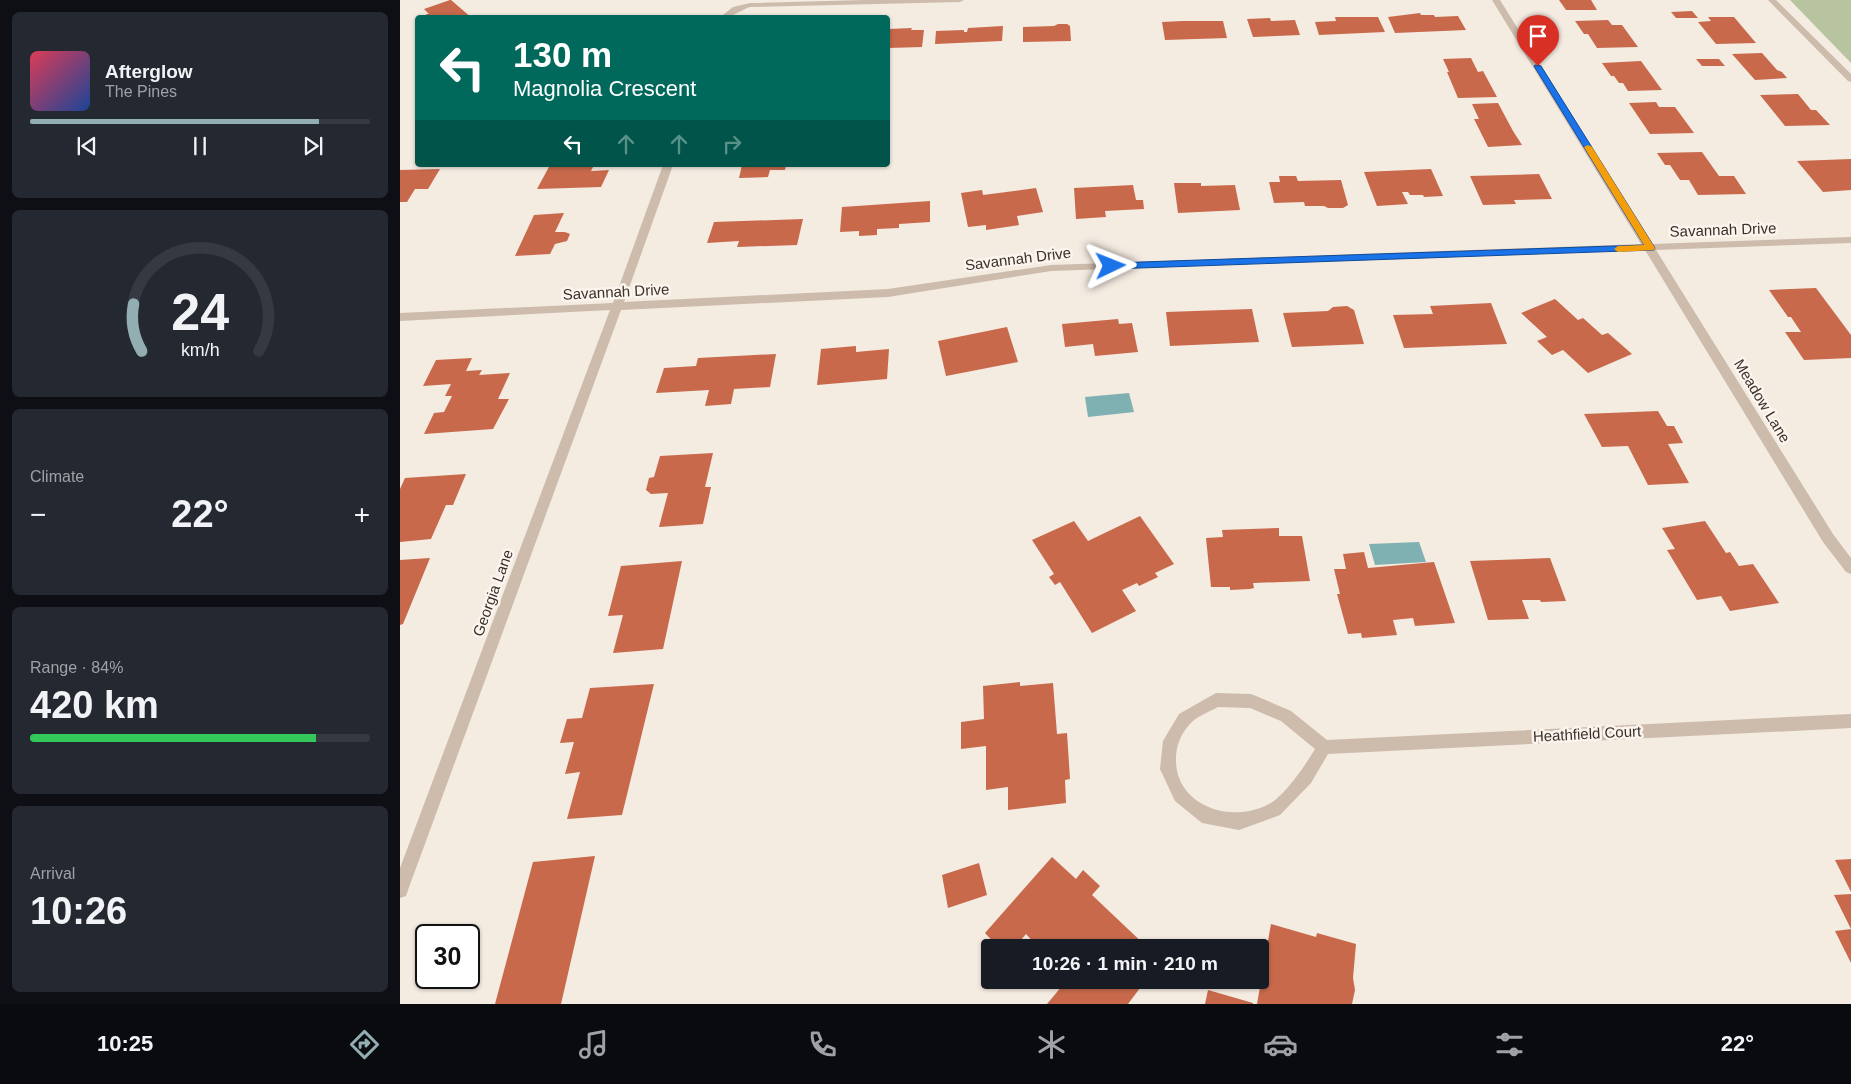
<!DOCTYPE html>
<meta charset="utf-8">
<style>
:root{--surface:#171b24;--page:#242831;--text:#f1f3f6;--muted:#9ea1a6;--line:#363941;--accent:#92aeb2}
body{margin:0;font-family:Helvetica,sans-serif;background:var(--page);color:var(--text);height:100vh;display:flex;flex-direction:column;font-size:19px;white-space:nowrap}
*{box-sizing:border-box;margin:0}
p{font-size:16px;color:var(--muted)}
.icon{flex:none;width:28px;height:28px;fill:none;stroke:currentColor;stroke-width:2;stroke-linecap:round;stroke-linejoin:round}
.map{position:relative;flex:1;overflow:hidden}
.side{display:flex;flex-direction:column;gap:12px;padding:12px;background:#0d0f14;width:400px}
.side>*{flex:none}
.banner{position:absolute;left:15px;top:15px;width:475px;height:152px;border-radius:5px;box-shadow:0 1px 4px #0004;background:#00695c;color:#fff;overflow:hidden}
.speed{position:absolute;left:15px;top:924px;display:flex;gap:10px;font-size:25px;font-weight:700;text-align:center}
.speed>*{display:grid;place-content:center;width:65px;height:65px;border-radius:50%;background:var(--surface);box-shadow:0 1px 4px #0004;line-height:1}
.speed .limit{border:2px solid #111;border-radius:8px;background:#fff;color:#111}
.pin{position:absolute;display:grid;place-items:center;width:42px;height:42px;color:#fff;margin:-51px -21px;border-radius:50% 50% 50% 0;rotate:-45deg;box-shadow:0 0 5px #0007}
.pin .icon{rotate:45deg}
.me{position:absolute;width:55px;margin:-28px;rotate:88deg;stroke-linejoin:round;filter:drop-shadow(0 0 4px #0008)}
.turn{display:flex;align-items:center;gap:18px;height:105px;padding:0 15px;font-size:22px}
.turn .icon{width:65px;height:65px;stroke-width:2.5}
.turn b{display:block;font-size:35px;line-height:42px}
.lanes{display:flex;align-items:center;height:48px;padding:0 15px;background:#0003;justify-content:center;gap:25px;direction:ltr}
.lanes .off{opacity:.35}
.big{font-size:38px;font-weight:700;line-height:1.1}
.side .card{flex:1;display:flex;flex-direction:column;justify-content:center;gap:8px;min-width:0;padding:0 18px;border-radius:8px;background:var(--page)}
.side .dial{align-items:center;gap:0}
.dial svg{height:130px;overflow:visible;fill:none;stroke:var(--line);stroke-width:7;stroke-linecap:round;text-anchor:middle}
.dial text{fill:var(--text);stroke:none}
.song{display:flex;align-items:center;gap:15px}
.cover{width:60px;height:60px;border-radius:8px;background:linear-gradient(135deg,hsl(350 70% 55%),hsl(220 70% 35%))}
.played{height:5px;border-radius:2px;background:linear-gradient(90deg,var(--accent) 85%,var(--line) 85%)}
.keys{display:flex;justify-content:space-around;direction:ltr}
.heat{display:flex;justify-content:space-between;align-items:center;font-size:28px;direction:ltr}
.charge{height:8px;border-radius:4px;background:linear-gradient(90deg,#34c759 84%,var(--line) 0)}
.trip{position:absolute;left:581px;top:939px;width:288px;height:50px;border-radius:5px;background:var(--surface);box-shadow:0 1px 4px #0004;font-weight:700;line-height:50px;text-align:center}
.menu{display:flex;height:80px;justify-content:space-around;align-items:center;background:#090b0e;color:var(--muted)}
.menu .icon{width:35px;height:35px}
.menu .selected{color:var(--accent)}
.menu b{font-size:22px;color:var(--text)}
main{display:flex;flex:1;min-height:0}
.map>svg:first-child{display:block}
</style>
<main>
<section class="side">
<div class="card">
<div class="song"><i class="cover"></i><div><b>Afterglow</b><p>The Pines</p></div></div>
<div class="played"></div>
<div class="keys"><svg class="icon" aria-label="previous" viewBox="0 0 24 24"><path d="M18 5L8 12l10 7zM5 5v14"/></svg><svg class="icon" aria-label="pause" viewBox="0 0 24 24"><path d="M8 5v14M16 5v14"/></svg><svg class="icon" aria-label="next" viewBox="0 0 24 24"><path d="M6 5l10 7-10 7zM19 5v14"/></svg></div>
</div>
<div class="card dial"><svg viewBox="0 0 100 80">
<path d="M14 69A42 42 0 1 1 86 69"/>
<path d="M14 69A42 42 0 0 1 9 40" stroke="#92aeb2"/>
<text x="50" y="56" font-size="32" font-weight="700">24</text>
<text x="50" y="72" font-size="11">km/h</text>
</svg></div>
<div class="card"><p>Climate</p>
<div class="heat"><a>−</a><b class="big">22°</b><a>+</a></div>
</div>
<div class="card"><p>Range · 84%</p><b class="big">420 km</b><div class="charge"></div></div>
<div class="card"><p>Arrival</p><b class="big">10:26</b></div>
</section>
<div class="map">
<svg width="1451" height="1004" viewBox="0 0 1451 1004">
<rect width="100%" height="100%" fill="#f4ebe1"/>
<polygon fill="#b8c4a0" points="1390,0 1451,0 1451,63"/>
<g fill="#7fb0b2">
<polygon points="729,393 734,412 688,417 685,397"/>
<polygon points="1019,542 1026,562 975,565 969,544"/>
</g>
<g fill="#c8694b">
<polygon points="50,0 51,0 72,18 29,18 26,14 29,14 24,9"/>
<polygon points="1159,0 1191,0 1197,10 1166,10"/>
<polygon points="1292,11 1298,18 1276,18 1271,12"/>
<polygon points="1020,13 1021,15 1034,15 1035,17 1058,16 1066,30 995,33 988,17"/>
<polygon points="935,17 978,17 985,32 919,35 915,22 936,21"/>
<polygon points="1308,17 1334,17 1356,43 1316,44 1298,22 1311,21"/>
<polygon points="870,18 871,21 895,20 900,35 853,37 847,19"/>
<polygon points="1208,20 1212,25 1222,25 1238,47 1197,48 1188,34 1184,34 1175,21"/>
<polygon points="782,21 823,21 827,38 765,40 762,22"/>
<polygon points="658,24 667,24 670,26 671,41 623,42 623,27 654,26"/>
<polygon points="603,26 602,41 535,44 536,31 564,30 564,32 567,32 568,28"/>
<polygon points="512,28 511,30 524,30 522,47 488,48 488,29"/>
<polygon points="1362,53 1377,70 1382,72 1387,78 1355,80 1332,54"/>
<polygon points="1071,58 1078,72 1083,71 1097,97 1058,98 1047,72 1049,72 1043,59"/>
<polygon points="1296,59 1319,59 1325,66 1302,66"/>
<polygon points="1241,61 1262,90 1228,91 1223,83 1219,83 1214,76 1211,76 1202,63"/>
<polygon points="1398,94 1411,110 1416,110 1430,125 1385,126 1360,95"/>
<polygon points="1256,102 1259,107 1275,107 1294,133 1250,134 1229,103"/>
<polygon points="1098,103 1113,131 1122,145 1088,147 1074,119 1079,119 1072,104"/>
<polygon points="1302,152 1319,176 1334,176 1346,194 1298,195 1289,180 1280,180 1270,165 1265,165 1257,153"/>
<polygon points="1451,159 1451,190 1423,192 1397,161"/>
<polygon points="150,165 194,165 191,171 209,170 201,187 137,189"/>
<polygon points="342,165 386,165 385,170 370,170 368,177 339,178"/>
<polygon points="40,169 28,189 15,189 7,202 0,202 0,170"/>
<polygon points="1031,169 1043,196 1024,197 1023,195 1010,195 1008,192 1002,192 1008,204 977,206 964,172"/>
<polygon points="1139,174 1152,199 1114,200 1116,204 1083,205 1070,176"/>
<polygon points="879,176 896,176 898,181 941,180 948,205 943,208 928,208 924,206 905,206 904,202 874,203 869,182 880,182"/>
<polygon points="774,183 801,183 801,186 835,185 840,210 778,213"/>
<polygon points="733,185 736,200 743,200 744,209 705,211 706,217 676,219 674,188"/>
<polygon points="636,188 643,212 617,216 619,225 586,230 586,225 568,227 561,193 582,190 583,195"/>
<polygon points="530,201 530,222 499,224 499,228 477,229 477,235 459,236 459,231 440,232 442,207"/>
<polygon points="164,213 155,232 165,232 170,234 167,241 155,244 150,254 115,256 134,215"/>
<polygon points="403,219 397,245 337,247 339,241 307,243 314,222"/>
<polygon points="1416,288 1451,335 1451,358 1404,360 1385,332 1401,332 1391,317 1388,317 1369,290"/>
<polygon points="1155,299 1178,320 1183,318 1202,335 1208,333 1232,354 1188,373 1163,350 1152,355 1137,341 1147,337 1121,313"/>
<polygon points="1091,303 1107,344 1004,348 993,315 1033,314 1030,306"/>
<polygon points="947,306 954,310 964,344 892,347 883,313 928,311 933,307"/>
<polygon points="852,309 859,342 770,346 766,312"/>
<polygon points="718,319 719,324 732,323 738,352 695,356 693,344 665,347 662,324"/>
<polygon points="607,327 618,362 546,376 538,341"/>
<polygon points="456,346 456,352 489,349 487,379 417,385 421,349"/>
<polygon points="376,354 370,387 334,389 331,404 305,406 309,390 256,393 264,368 296,366 298,358"/>
<polygon points="72,358 66,371 82,370 79,375 110,373 98,399 109,399 93,429 24,434 34,413 44,412 52,396 45,396 51,384 23,386 36,360"/>
<polygon points="1258,411 1267,426 1274,426 1283,443 1268,444 1289,483 1248,485 1228,446 1202,447 1184,414"/>
<polygon points="313,453 305,487 311,487 303,524 259,527 268,493 251,494 246,490 249,478 254,477 260,456"/>
<polygon points="66,474 53,505 46,505 31,539 0,542 0,489 5,478"/>
<polygon points="740,516 774,564 755,573 758,577 739,586 737,583 722,590 736,611 692,633 660,582 655,585 649,577 654,574 632,540 674,521 688,541"/>
<polygon points="1305,521 1326,553 1330,552 1339,566 1353,564 1379,603 1330,611 1321,596 1297,600 1267,550 1275,549 1262,528"/>
<polygon points="879,528 879,536 902,536 910,581 853,583 854,588 850,589 830,590 830,587 811,587 806,538 823,537 822,530"/>
<polygon points="964,552 968,568 1034,562 1055,623 1015,626 1013,618 993,620 997,635 962,638 961,633 948,634 937,594 940,594 934,569 946,569 943,554"/>
<polygon points="30,558 3,624 0,625 0,560"/>
<polygon points="1150,558 1166,601 1141,602 1140,600 1122,600 1129,619 1088,620 1070,561"/>
<polygon points="282,561 263,649 213,653 223,615 208,616 221,566"/>
<polygon points="620,682 620,686 653,683 657,734 667,733 670,779 665,780 666,803 608,810 608,787 586,790 586,746 561,749 561,722 584,719 583,686"/>
<polygon points="254,684 222,815 167,819 180,772 165,774 174,742 160,743 167,719 182,718 190,688"/>
<polygon points="195,856 161,1004 95,1004 133,862"/>
<polygon points="652,857 676,879 683,870 700,886 692,895 748,948 639,948 626,934 614,948 599,948 585,933"/>
<polygon points="1451,859 1451,892 1435,860"/>
<polygon points="579,863 587,895 548,908 542,875"/>
<polygon points="1451,894 1451,963 1435,931 1451,929 1434,895"/>
<polygon points="871,924 916,937 917,933 956,944 953,978 955,990 952,1004 857,1004 860,987 864,987 868,964 864,963"/>
<polygon points="667,980 746,980 728,1004 647,1004"/>
<polygon points="808,990 853,1003 853,1004 805,1004"/>
</g>
<g fill="none" stroke-linecap="round" stroke-linejoin="round">
<g fill="#cdbbac" fill-rule="evenodd">
<path d="M464,0H564L560,2L350,7C339,11 331,18 319,18L333,7L350,3Z"/>
<polygon points="1092,0 1100,0 1252,244 1451,237 1451,243 1256,250 1433,534 1451,558 1451,574 1446,572 1423,542 1245,250 651,271 488,297 221,310 8,890 6,896 0,898 0,868 210,310 0,321 0,313 213,303 263,165 273,165 224,302 488,289 651,265 1241,244"/>
<polygon points="1368,0 1376,0 1451,74 1451,82 1448,81"/>
<path d="M816,693L851,694L856,696L891,711L927,740L1451,714V728L928,754L911,783L880,815L839,830L802,823L775,801L760,769L763,741L779,714ZM818,707L850,708L881,721L915,749C906,764 885,796 869,804C830,825 773,805 776,756C777,744 781,734 789,725C795,717 809,712 818,707Z"/>
</g>
</g>
<polygon fill="#1a73e8" stroke="#114b97" points="1135,65 1141,66 1255,248 1254,250 711,269 707,266 711,263 1244,245 1134,66"/>
<polygon fill="#f59e0b" points="1188,145 1192,147 1255,248 1254,250 1218,252 1214,249 1218,246 1244,245 1184,147"/>
<g text-anchor="middle" stroke-width="5" stroke-linejoin="round" paint-order="stroke">
<g font-size="15" fill="#3b302b" stroke="#fbf5ee">
<text transform="translate(1323 230) rotate(-2)" y="5">Savannah Drive</text>
<text transform="translate(618 259) rotate(-7)" y="5">Savannah Drive</text>
<text transform="translate(216 292) rotate(-3)" y="5">Savannah Drive</text>
<text transform="translate(1362 401) rotate(59)" y="5">Meadow Lane</text>
<text transform="translate(93 593) rotate(-70)" y="5">Georgia Lane</text>
<text transform="translate(1187 734) rotate(-3)" y="5">Heathfield Court</text>
</g>
</g>
</svg>
<div class="speed"><div class="limit">30</div></div>
<div class="pin" style="left:1138px;top:66px;background:#d93025"><svg class="icon" aria-label="arrive" viewBox="0 0 24 24"><path d="M6 21V4h12l-3 4 3 4H6"/></svg></div>
<svg class="me" style="left:711px;top:266px" viewBox="-20 -20 40 40"><path d="M0-17L14 15 0 8-14 15z" fill="#1a73e8" stroke="#fff" stroke-width="4"/></svg>
<div class="trip">10:26 · 1 min · 210 m</div>
<div class="banner">
<div class="turn"><svg class="icon" aria-label="left" viewBox="0 0 24 24"><path d="M17 20v-9H6M10 6l-5 5 5 5"/></svg><div><b>130 m</b>Magnolia Crescent</div></div>
<div class="lanes"><svg class="icon" aria-label="left" viewBox="0 0 24 24"><path d="M17 20v-9H6M10 6l-5 5 5 5"/></svg><svg class="icon off" aria-label="ahead" viewBox="0 0 24 24"><path d="M12 20V5M6 11l6-6 6 6"/></svg><svg class="icon off" aria-label="ahead" viewBox="0 0 24 24"><path d="M12 20V5M6 11l6-6 6 6"/></svg><svg class="icon off" aria-label="right" viewBox="0 0 24 24"><path d="M7 20v-9h11M14 6l5 5-5 5"/></svg></div>
</div>
</div>
</main>
<nav class="menu">
<b>10:25</b>
<svg class="icon selected" aria-label="directions" viewBox="0 0 24 24"><path d="M12 3l9 9-9 9-9-9zM9 14v-3h6M13 9l2 2-2 2"/></svg>
<svg class="icon" aria-label="music" viewBox="0 0 24 24"><path d="M9 18V5l10-2v13"/><circle cx="6" cy="18" r="3"/><circle cx="16" cy="16" r="3"/></svg>
<svg class="icon" aria-label="phone" viewBox="0 0 24 24"><path d="M5 4h4l2 5-3 2q2 4 5 5l2-3 5 2v4C11 20 4 13 5 4z"/></svg>
<svg class="icon" aria-label="climate" viewBox="0 0 24 24"><path d="M12 3v18M4 7l16 10M4 17L20 7"/></svg>
<svg class="icon" aria-label="car" viewBox="0 0 24 24"><path d="M5 17H2v-5l4-1 3-4h7l3 4 3 1v5h-3M9 17h6M6 11h13"/><circle cx="7" cy="17" r="2"/><circle cx="17" cy="17" r="2"/></svg>
<svg class="icon" aria-label="filters" viewBox="0 0 24 24"><path d="M4 7h16M4 17h16"/><circle cx="9" cy="7" r="2"/><circle cx="15" cy="17" r="2"/></svg>
<b>22°</b>
</nav>
